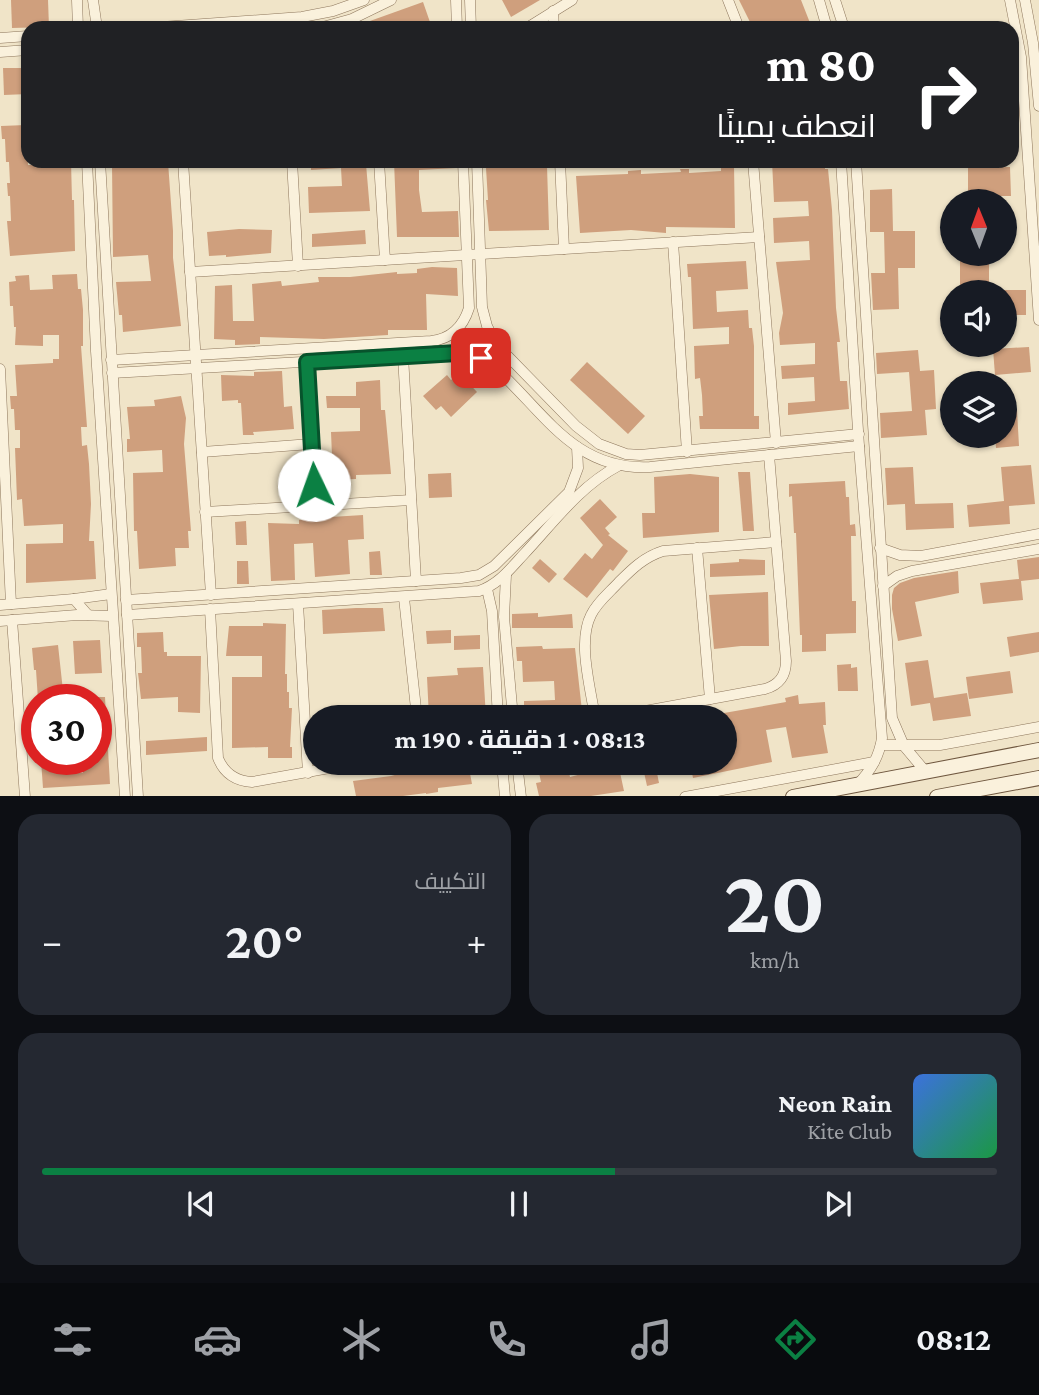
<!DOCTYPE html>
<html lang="ar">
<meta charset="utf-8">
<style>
:root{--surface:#171b24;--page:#242831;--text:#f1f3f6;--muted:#9ea1a6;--line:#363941;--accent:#0b8043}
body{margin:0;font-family:"Crimson Pro",Cairo,serif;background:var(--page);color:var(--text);direction:rtl;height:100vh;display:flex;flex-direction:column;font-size:26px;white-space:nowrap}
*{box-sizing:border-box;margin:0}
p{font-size:23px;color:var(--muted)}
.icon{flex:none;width:38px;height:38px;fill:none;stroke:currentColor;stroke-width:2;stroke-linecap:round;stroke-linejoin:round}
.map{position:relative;height:796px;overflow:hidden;direction:ltr}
.sheet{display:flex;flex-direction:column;gap:18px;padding:18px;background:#0d0f14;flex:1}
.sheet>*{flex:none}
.hud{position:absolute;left:21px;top:21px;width:998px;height:147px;border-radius:21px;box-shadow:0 2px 5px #0004;direction:rtl;background:#202124;color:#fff;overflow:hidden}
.needle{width:46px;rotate:359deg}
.controls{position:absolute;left:940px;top:189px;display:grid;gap:14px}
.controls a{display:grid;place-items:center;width:77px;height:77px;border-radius:50%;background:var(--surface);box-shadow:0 2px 5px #0004;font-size:35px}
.speed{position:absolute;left:21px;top:684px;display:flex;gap:14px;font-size:35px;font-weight:700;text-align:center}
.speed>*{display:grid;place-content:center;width:91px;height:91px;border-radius:50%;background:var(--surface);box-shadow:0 2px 5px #0004;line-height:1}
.speed .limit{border:10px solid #d22;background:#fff;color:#111}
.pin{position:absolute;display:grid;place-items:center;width:60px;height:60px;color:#fff;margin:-30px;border-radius:14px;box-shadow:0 4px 10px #0006}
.me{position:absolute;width:77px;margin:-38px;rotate:357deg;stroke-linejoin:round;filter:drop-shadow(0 0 5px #0008)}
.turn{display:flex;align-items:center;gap:24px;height:147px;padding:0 28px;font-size:32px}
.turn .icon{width:91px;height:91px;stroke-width:2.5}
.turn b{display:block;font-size:49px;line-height:60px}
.big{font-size:52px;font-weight:700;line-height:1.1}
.sheet .tile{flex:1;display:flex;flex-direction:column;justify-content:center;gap:10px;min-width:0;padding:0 24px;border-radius:21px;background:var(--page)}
.sheet .dial{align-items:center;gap:0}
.dial b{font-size:91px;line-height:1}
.song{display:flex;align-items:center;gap:21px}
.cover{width:84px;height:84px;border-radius:10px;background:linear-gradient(135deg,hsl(220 70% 55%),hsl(140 70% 35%))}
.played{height:7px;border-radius:4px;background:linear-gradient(90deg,var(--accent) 60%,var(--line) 60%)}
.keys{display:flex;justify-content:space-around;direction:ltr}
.heat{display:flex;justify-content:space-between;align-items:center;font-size:38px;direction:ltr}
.sheet .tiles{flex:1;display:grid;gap:18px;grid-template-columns:1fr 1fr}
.tile:last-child{grid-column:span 2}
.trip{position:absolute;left:303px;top:705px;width:434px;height:70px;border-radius:35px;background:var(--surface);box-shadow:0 2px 5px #0004;font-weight:700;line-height:70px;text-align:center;direction:rtl}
.tab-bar{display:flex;height:112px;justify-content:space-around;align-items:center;background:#090b0e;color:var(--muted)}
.tab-bar .icon{width:49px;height:49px}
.tab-bar .selected{color:var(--accent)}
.tab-bar b{font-size:32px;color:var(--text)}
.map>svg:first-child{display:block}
</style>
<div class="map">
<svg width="1039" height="797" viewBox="0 0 1039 797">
<rect width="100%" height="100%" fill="#f0e4c8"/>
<g fill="#cf9f7d">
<polygon points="11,0 48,0 49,27 12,28"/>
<polygon points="502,0 540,0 511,17"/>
<polygon points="739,0 801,0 812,28 778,28 778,24 769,28 753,28"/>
<polygon points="423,2 431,25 423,28 356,28 356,26"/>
<polygon points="3,68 28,68 28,94 4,95"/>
<polygon points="26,125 28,165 45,165 45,162 71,161 72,200 74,200 75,251 10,256 7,221 11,221 10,196 8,196 7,183 10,183 9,162 6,162 5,139 2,139 1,126"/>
<polygon points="311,161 349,161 349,165 366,164 370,211 309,213 308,187 342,186 341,168 311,170"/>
<polygon points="394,161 456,161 456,168 419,170 419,190 422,212 458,211 459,237 397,237"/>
<polygon points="488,161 509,161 511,168 547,166 549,230 489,231 486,200 488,200 486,168 488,168"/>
<polygon points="772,161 825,161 825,169 828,169 832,210 836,308 840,342 837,342 840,381 847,381 849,409 788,415 788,403 815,401 814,377 782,379 781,366 815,364 815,343 780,345 779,333 783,313 776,262 810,260 809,241 774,243 773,218 809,216 808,201 774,202"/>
<polygon points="168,162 173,231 173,258 181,326 123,332 122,315 119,315 116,282 151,281 148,255 113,257 112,164"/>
<polygon points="721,165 734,165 735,228 666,227 666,233 631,230 580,233 576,176 628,174 628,171 641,170 641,174 681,172 680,169 689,169 689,173 721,171"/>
<polygon points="1010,167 1011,196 977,196 977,201 968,201 968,168"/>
<polygon points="892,189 893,231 915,231 915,268 898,268 899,309 873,310 871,273 885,273 884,232 870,232 870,190"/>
<polygon points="239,229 272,230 271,253 226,257 226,255 209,256 207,232"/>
<polygon points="365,230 366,244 312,247 312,234"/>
<rect x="960" y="254" width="29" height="36"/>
<polygon points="746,261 748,289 716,291 717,312 748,310 749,328 752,328 754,346 754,416 759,416 759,429 700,429 699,416 703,416 702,395 700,378 695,379 694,346 729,344 729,327 693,329 691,277 688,277 687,264"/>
<polygon points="432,267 457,268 458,296 426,294 427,330 388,330 388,335 324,339 260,337 260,344 235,345 235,340 214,339 215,286 232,285 233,321 254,321 252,284 281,281 282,286 319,282 318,277 350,277 397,272 397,274 417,273 417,269"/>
<polygon points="77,274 78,289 81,289 83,310 83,346 81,346 87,427 81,427 82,446 87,445 89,464 91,504 89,541 94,541 96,579 26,583 26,544 63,543 63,524 24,526 22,499 17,500 15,448 20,448 20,430 15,430 14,409 11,409 10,396 17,396 15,365 53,363 53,359 59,359 59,335 43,335 43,346 15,345 16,327 14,327 13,306 10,306 9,282 16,281 15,276 29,275 30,290 53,289 52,275"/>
<rect x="1004" y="290" width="22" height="25"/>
<polygon points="1029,347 1031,372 995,375 993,349"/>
<polygon points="918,350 920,371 934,370 936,409 925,410 927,435 881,438 880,413 912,411 909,372 877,374 876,353"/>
<polygon points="587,362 645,416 628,434 570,380"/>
<polygon points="282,371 284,407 292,406 294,429 253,432 254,435 243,435 241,403 238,403 238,400 222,401 221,375 254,376 254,372"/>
<polygon points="459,373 477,392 451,417 441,406 436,410 423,396 447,375 451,380"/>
<polygon points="380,380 381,410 385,410 391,474 356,475 356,479 333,480 331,432 360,431 360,408 327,408 326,396 356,396 356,382"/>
<polygon points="181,396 186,418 184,444 191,531 188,531 189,548 175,548 176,566 139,569 137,531 134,531 133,473 163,472 162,450 127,452 127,439 130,439 127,407 155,406 154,400"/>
<polygon points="1017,410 1019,446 996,448 995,436 1004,436 1004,411"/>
<polygon points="1031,465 1035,504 1009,506 1010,524 969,527 967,505 1004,501 1001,467"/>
<polygon points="913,467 915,504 953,503 954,528 906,530 905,504 887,505 885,468"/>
<polygon points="738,472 750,472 754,531 743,531"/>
<polygon points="451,473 452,497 429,498 428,474"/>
<polygon points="690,474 719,477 719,532 643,538 642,513 655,513 654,477"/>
<polygon points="845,481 846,497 849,497 850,525 855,524 856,536 851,536 852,601 856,601 856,633 826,634 826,651 802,652 802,635 800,635 796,533 794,533 792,496 789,497 789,484"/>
<polygon points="600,499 617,517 605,528 610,534 608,535 628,551 613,571 610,569 587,598 563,579 585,553 592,559 603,545 580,518"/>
<polygon points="363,515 364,539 348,540 350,574 315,577 313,543 294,544 295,580 271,581 268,523 299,524 299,520 315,518"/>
<polygon points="246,521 247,545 236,545 235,522"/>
<polygon points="380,551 382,575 370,575 369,552"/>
<polygon points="1039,557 1039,579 1021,581 1023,600 983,604 980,583 1019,579 1017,560"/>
<polygon points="540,559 557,574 549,583 532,568"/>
<polygon points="739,559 765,560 765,575 710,577 710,564 739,562"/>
<polygon points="237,561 248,561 249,584 237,584"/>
<polygon points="958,571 959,593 915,602 922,636 898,641 892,609 892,595 894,588 900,583 914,578"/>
<polygon points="768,592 769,646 741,646 714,649 709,595"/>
<polygon points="356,608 383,608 385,631 323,634 322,610"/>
<polygon points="538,613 538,617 572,614 573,628 512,628 512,614"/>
<polygon points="263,623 286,624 285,674 287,674 287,692 289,692 289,708 292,708 290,747 292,747 292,758 268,758 268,747 232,748 232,677 262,677 262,656 226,656 229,626 263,626"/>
<polygon points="451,630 451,643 427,644 426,631"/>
<polygon points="163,632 164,652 167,652 167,656 201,656 200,713 178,712 178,697 141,699 138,673 142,673 141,647 137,647 137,633"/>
<polygon points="1039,632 1039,652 1010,657 1007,637"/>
<polygon points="480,635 480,649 454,650 454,636"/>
<polygon points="100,640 102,673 75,674 73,641"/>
<polygon points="58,645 64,700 38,700 36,670 34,670 32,648"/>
<polygon points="542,646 543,649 575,648 582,711 524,714 524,701 555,700 554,681 523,682 522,661 517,661 516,647"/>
<polygon points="928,660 934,698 967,693 971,716 933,721 930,703 911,706 905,663"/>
<polygon points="851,664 851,668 857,667 858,691 838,691 837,665"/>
<polygon points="483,667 486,718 429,718 427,677 458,675 457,668"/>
<polygon points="1010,671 1013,693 969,699 966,677"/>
<polygon points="798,695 799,704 825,702 826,725 823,725 828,753 792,758 786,727 766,730 772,762 693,778 690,763 724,763 724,713 786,702 785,698"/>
<polygon points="96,697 105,697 110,784 43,788 41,760 67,760 67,773 83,773 83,760 96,760"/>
<polygon points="207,737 207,751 146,755 146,741"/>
<polygon points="442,763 468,763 472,784 438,788 438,792 426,794 426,793 403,796 356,796 353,781 391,776 417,769 417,772 437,768 436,764"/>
<polygon points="537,763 567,763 570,777 589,772 587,763 618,763 624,791 591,796 539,796 536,783 541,782"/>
<polygon points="642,763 655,763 659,783 647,786"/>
</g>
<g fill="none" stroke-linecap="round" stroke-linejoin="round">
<g stroke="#8d765c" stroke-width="11">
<g id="street">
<polyline points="77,0 78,28"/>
<polyline points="93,0 97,28"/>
<polyline points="456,0 457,28"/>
<polyline points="470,0 471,28"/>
<polyline points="728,0 739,28"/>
<polyline points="819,0 827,28"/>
<polyline points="835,0 844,28"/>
<polyline points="1010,0 1021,57 1039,320"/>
<polyline points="1025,0 1033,43 1039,106"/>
<polyline points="553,11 554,28"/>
<polyline points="147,28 302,17 333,11 364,0"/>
<polyline points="319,28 352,19 391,0"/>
<polyline points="527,28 572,0"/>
<polyline points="0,38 28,36"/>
<polyline points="0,52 28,50"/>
<polyline points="87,161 96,351 125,797"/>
<polyline points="100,161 138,797"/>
<polyline points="183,161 211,595"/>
<polyline points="292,161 298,266"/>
<polyline points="379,161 385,260"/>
<polyline points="477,161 482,307 487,326 496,344 576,426 599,444 626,454 640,455 859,434"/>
<polyline points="560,161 564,249"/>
<polyline points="753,161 776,443"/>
<path d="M841,161L859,446L882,738C879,757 871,770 858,784"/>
<polyline points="856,161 892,718 904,746 925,771"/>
<polyline points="673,242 687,452"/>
<polyline points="190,272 759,237"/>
<polyline points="403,356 416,581"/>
<path d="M111,360L431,341C451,339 463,327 469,308L463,161"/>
<polyline points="307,362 315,506"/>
<polyline points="0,369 11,604"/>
<path d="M112,373L457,353L481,358L491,364C543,409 572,471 650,467L859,446"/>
<polyline points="202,452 311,444"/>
<polyline points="205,512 411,500"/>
<polyline points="697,548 710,699"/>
<polyline points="880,548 900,555 921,556 1039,534"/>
<polyline points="506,575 504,617 513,718"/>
<polyline points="883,586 897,576 912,571 1039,549"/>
<polyline points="487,589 492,611 498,718"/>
<polyline points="404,598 417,718"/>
<polyline points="74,599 111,594"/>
<polyline points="126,600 461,578 479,575 494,566 569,492 578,468 577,447"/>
<polyline points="298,604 308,773"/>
<polyline points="0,605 74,599 88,615"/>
<path d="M210,609L218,758C224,773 235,781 252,782L357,763"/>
<path d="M127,615L479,591C499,584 510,569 524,554C553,523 580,486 618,466"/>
<polyline points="12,620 25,797"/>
<polyline points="0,621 77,615 112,616"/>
<path d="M595,718C591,689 577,642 591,615C597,602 609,593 619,582C632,569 644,557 663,551L776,542"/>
<path d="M607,718L765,689C779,685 786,676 786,661L769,455"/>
<polyline points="881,745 940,745 1039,727"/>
<polyline points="502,763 505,797"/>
<polyline points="517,763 521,797"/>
<polyline points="685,797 874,762"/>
</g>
</g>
<g stroke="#6f573f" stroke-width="16">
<g id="secondary">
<polyline points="793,797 1039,750"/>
<polyline points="937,797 1039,778"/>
</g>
</g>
<use href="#street" stroke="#faf1dc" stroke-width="10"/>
<use href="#secondary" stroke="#faf1dc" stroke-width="14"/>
</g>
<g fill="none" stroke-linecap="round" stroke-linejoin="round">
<g stroke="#07532c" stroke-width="18">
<polyline id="route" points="314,485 307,362 457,353 481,358"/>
</g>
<use href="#route" stroke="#0b8043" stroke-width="12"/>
</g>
</svg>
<div class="controls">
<a><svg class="needle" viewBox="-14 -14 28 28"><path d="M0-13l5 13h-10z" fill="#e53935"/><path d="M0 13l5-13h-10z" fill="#9ea1a6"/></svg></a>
<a><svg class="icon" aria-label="sound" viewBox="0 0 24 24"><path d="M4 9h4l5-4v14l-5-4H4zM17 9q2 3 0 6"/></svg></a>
<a><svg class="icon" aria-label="layers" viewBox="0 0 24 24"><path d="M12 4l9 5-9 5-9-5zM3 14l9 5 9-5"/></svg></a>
</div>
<div class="speed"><div class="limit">30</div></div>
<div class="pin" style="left:481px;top:358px;background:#d93025"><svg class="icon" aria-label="arrive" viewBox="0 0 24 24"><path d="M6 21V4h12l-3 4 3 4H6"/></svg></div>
<svg class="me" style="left:314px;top:485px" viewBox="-20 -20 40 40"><circle r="19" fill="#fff"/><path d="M0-13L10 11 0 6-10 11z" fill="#0b8043"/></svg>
<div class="trip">08:13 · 1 دقيقة · 190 m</div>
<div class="hud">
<div class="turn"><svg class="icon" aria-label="right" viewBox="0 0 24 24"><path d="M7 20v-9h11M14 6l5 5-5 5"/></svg><div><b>80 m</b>انعطف يمينًا</div></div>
</div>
</div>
<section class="sheet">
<div class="tiles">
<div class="tile dial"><b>20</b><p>km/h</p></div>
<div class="tile"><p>التكييف</p>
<div class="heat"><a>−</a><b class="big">20°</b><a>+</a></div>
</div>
<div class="tile">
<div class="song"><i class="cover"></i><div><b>Neon Rain</b><p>Kite Club</p></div></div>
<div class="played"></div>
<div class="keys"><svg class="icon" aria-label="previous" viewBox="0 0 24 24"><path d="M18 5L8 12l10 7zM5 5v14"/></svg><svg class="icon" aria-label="pause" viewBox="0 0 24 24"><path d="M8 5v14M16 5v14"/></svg><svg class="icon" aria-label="next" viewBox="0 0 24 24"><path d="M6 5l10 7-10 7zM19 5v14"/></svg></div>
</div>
</div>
</section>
<nav class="tab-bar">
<b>08:12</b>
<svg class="icon selected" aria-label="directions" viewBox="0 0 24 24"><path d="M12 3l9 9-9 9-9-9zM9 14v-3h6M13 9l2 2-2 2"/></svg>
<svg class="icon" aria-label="music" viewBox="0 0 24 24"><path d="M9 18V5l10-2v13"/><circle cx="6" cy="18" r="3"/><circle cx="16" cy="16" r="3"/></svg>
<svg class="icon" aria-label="phone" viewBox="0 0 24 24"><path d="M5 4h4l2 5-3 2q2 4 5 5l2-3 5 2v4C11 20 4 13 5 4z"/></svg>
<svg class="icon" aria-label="climate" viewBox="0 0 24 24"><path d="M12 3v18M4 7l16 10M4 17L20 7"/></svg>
<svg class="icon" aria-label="car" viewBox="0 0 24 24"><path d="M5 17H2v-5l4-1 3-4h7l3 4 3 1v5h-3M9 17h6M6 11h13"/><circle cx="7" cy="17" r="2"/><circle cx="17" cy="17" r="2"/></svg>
<svg class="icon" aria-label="filters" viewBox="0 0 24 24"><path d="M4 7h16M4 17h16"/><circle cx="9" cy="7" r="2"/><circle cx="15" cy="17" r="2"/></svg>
</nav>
